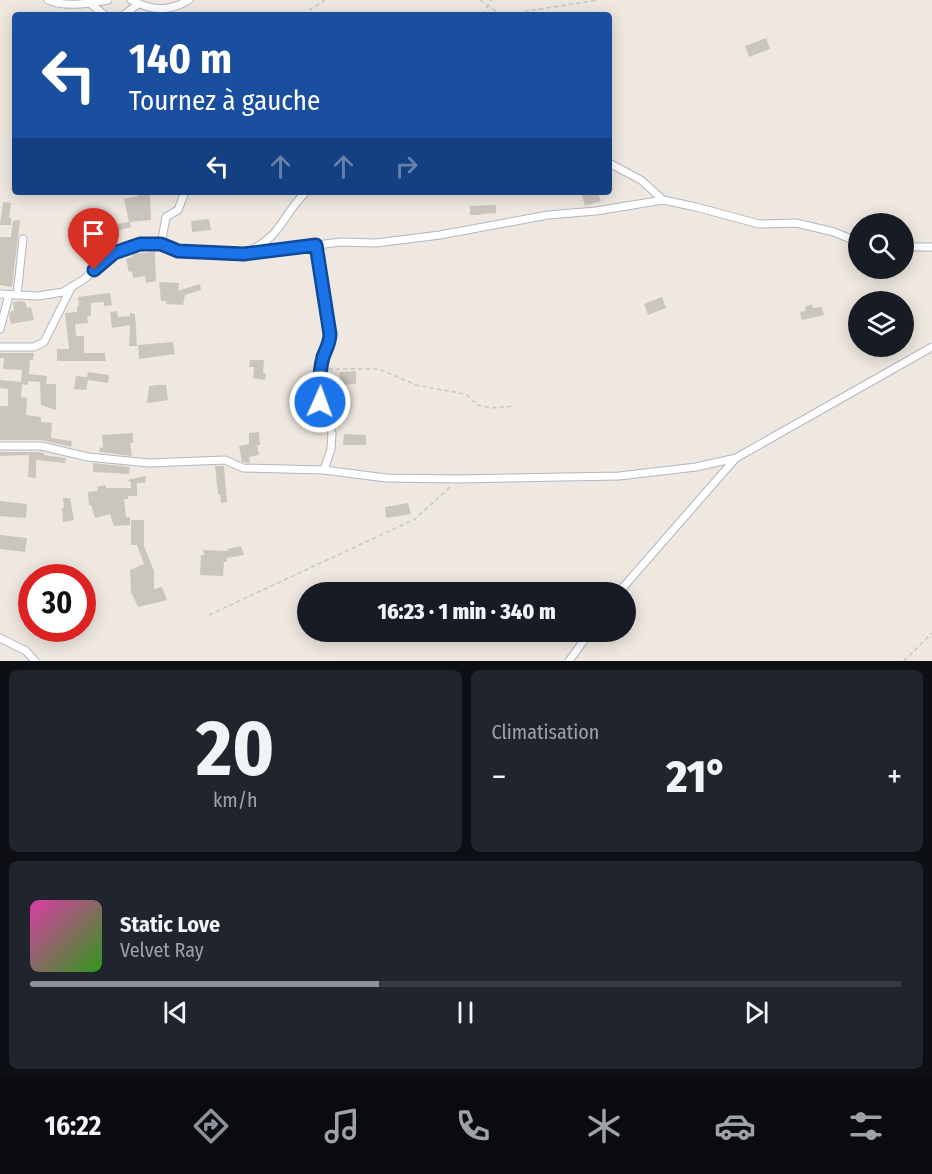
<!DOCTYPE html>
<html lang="fr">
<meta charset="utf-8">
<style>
:root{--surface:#171b24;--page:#20242c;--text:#f1f3f6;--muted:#9ea1a6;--line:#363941;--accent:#8c9099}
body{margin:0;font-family:"Fira Sans Condensed",sans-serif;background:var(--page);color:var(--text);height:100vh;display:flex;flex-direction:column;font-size:22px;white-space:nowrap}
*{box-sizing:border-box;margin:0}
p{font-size:20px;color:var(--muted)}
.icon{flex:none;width:33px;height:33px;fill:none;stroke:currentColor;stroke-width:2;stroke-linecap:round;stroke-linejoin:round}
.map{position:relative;height:661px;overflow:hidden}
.details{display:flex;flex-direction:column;gap:9px;padding:9px;background:#0d0f14;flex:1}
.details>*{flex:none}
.banner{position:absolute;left:12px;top:12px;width:600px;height:183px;border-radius:6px;box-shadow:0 3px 15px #0003;background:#1a4fa0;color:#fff;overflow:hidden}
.controls{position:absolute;left:848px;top:213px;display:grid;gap:12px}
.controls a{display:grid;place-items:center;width:66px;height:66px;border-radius:50%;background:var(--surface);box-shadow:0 3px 15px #0003;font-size:30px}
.speed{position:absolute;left:18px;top:564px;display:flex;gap:12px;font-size:30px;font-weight:700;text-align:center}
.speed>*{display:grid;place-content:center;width:78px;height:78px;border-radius:50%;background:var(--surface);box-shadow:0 3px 15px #0003;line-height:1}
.speed .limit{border:9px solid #d22;background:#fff;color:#111}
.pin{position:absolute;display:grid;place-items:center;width:51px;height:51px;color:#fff;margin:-62px -26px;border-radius:50% 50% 50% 0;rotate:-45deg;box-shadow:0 0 6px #0007}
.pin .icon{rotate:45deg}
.me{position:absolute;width:66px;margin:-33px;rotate:2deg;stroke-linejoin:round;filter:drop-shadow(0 0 4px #0008)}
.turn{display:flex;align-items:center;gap:21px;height:126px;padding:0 18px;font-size:27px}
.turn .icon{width:78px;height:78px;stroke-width:2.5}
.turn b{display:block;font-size:42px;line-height:51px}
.lanes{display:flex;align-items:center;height:57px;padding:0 18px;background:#0003;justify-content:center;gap:30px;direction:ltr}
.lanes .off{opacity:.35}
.big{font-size:45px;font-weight:800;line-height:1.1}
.details .widget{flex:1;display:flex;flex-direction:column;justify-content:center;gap:9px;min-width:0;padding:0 21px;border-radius:9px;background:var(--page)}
.details .dial{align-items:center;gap:0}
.dial b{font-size:78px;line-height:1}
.song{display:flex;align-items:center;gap:18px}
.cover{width:72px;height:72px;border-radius:9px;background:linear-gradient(135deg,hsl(320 70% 55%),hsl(110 70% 35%))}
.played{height:6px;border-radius:3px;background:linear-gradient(90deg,var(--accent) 40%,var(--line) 40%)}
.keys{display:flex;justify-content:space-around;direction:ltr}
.heat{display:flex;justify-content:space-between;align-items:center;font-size:33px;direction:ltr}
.details .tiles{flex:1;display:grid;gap:9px;grid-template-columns:1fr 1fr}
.widget:last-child{grid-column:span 2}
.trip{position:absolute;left:297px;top:582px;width:339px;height:60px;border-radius:30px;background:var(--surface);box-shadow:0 3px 15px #0003;font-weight:800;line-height:60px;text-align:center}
.tab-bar{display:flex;height:96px;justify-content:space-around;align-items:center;background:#090b0e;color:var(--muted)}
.tab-bar .icon{width:42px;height:42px}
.tab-bar .current{color:var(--accent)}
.tab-bar b{font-size:27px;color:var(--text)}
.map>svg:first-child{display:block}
</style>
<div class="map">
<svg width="932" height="661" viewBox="0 0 932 661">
<rect width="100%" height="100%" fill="#eee8e0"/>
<g fill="#cac6be">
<polygon points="766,38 770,49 749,57 745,46"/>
<polygon points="581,192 597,192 601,201 585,206"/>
<polygon points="138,194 150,194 151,220 130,222 131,227 119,230 118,224 129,222 124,199 138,196"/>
<polygon points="3,202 11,203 9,218 11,218 11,225 0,225"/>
<polygon points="496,205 496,213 481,214 481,215 470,215 470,206"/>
<polygon points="209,219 211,230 192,232 191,221"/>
<polygon points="20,220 12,287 0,285 0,237 11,237 13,221"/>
<polygon points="155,252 156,281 146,283 145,276 133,278 132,271 129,272 126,259 133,257 132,254"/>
<polygon points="159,282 179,283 178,291 200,284 201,290 185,295 183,305 166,304 166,301 161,301"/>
<polygon points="110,293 112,305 104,306 104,302 91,303 91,316 87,316 88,323 75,324 76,336 84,336 84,353 105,353 106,361 57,361 57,349 69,349 65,313 77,312 77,306 79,306 78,297"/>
<polygon points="662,297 666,308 648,315 644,304"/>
<polygon points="19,301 25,302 27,308 31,307 34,320 11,324 9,315 11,311 14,311 13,302"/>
<polygon points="812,304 813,308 822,307 824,315 802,320 800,312 806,311 805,307"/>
<polygon points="117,311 118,317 130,316 130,313 135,314 137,346 129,346 130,325 112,328 110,312"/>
<polygon points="173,342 175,354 139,359 138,345"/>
<polygon points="0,353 34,353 33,360 30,360 29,374 47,376 46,384 56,384 56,410 41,405 40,382 28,381 28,385 22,384 21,397 27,398 26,415 41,417 41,422 52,423 51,438 72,441 71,447 41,440 0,440 0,406 8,406 8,389 0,388 0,380 21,382 22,370 3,369 4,358 0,358"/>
<polygon points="250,360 264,360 263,373 266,374 265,380 253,378 254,367 249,367"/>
<polygon points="356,371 356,384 340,385 340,372"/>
<polygon points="88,372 109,375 108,383 88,380 86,390 74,389 76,376 87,377"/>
<polygon points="158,385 166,385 168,400 147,403 149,386"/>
<polygon points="259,432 260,445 257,445 259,455 249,457 250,463 242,462 239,446 249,444 249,433"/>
<polygon points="133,433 133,443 130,443 132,456 99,452 100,447 103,448 102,435"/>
<polygon points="344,434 366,435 366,445 343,445"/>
<polygon points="0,452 40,452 44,453 44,455 66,458 65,463 36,460 36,478 28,477 29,455 0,456"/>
<polygon points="93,463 130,467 129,474 93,472"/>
<polygon points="215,466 224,466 227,502 221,503 220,494 218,494"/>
<polygon points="146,476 145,483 137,483 137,496 128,496 128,499 124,499 126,517 130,517 130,525 114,526 110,514 95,518 91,505 89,505 88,492 98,491 97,487 106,485 106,488 131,488 131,482 127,480"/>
<polygon points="63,498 70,498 74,520 63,522 62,508 64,508"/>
<polygon points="0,501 27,504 26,518 0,516"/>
<polygon points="408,503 411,514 386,518 385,507"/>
<polygon points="131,520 144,520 144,546 154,571 154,589 162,587 167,600 138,607 131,592 130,570 144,564 137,545 131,545"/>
<polygon points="0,535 27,538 25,552 0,549"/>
<polygon points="241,546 244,555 227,558 227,562 224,562 223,576 200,575 201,555 204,555 203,550 228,551 227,549"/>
</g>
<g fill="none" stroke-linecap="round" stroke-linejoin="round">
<g stroke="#b3b6c0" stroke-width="9">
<g id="minor">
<path d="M48,0C66,8 89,3 108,0"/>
<path d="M131,0C152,11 169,12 189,0"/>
<polyline points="88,2 105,15"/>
<polyline points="124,15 138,4"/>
<polyline points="609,163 641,180 663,200 696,207 759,224 796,223 834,232 858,242"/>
<polyline points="161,244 166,217 178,210 185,192"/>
<polyline points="316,245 330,334 330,341 323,358 319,388 320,402 332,433 331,449 324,470"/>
<polyline points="903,247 932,247"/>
<path d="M249,251C283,235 282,215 306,192"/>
<polyline points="0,294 38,296 63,292 83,280 114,253 139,244 161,244 178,251 244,254 341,242 376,243 440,235 548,215 596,211 663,200"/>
<polyline points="17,295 23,239"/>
<polyline points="0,329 9,295"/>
<polyline points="0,347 34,347 44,342 71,288"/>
<polyline points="0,446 41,446 88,457 149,463 225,460 243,468 324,470 386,478 459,479 619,476 696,467 736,458 932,347"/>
<polyline points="619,592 735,459"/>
<polyline points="0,638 26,651 35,661"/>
<polyline points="569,661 590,632"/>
</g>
</g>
<g stroke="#c8c8c8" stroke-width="1.5" stroke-dasharray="4.5 3" stroke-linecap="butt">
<polyline points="480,0 501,15"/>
<polyline points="309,10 325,0"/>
<polyline points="483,15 491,0"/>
<polyline points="502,15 598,0"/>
<polyline points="328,369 379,369 416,385 465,394 478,405 491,408 515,406"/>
<polyline points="209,615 415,519 451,486"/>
<polyline points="904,661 932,633"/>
</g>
<use href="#minor" stroke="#fff" stroke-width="7"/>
</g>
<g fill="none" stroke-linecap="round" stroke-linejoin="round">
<g stroke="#114b97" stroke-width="15">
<path id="route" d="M94,270L114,253L140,244H161L178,251L244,254L316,245L330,334C330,343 326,349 323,357C319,372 319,387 320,402"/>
</g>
<use href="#route" stroke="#1a73e8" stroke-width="10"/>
</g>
</svg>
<div class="controls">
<a><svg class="icon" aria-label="search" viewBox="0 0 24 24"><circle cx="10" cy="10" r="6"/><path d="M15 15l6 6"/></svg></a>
<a><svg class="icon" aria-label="layers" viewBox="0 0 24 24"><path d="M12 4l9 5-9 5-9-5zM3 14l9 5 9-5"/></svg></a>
</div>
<div class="speed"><div class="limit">30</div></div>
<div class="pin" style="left:94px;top:270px;background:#d93025"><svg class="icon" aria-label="arrive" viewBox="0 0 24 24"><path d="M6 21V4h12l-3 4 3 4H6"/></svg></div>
<svg class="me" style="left:320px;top:402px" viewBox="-20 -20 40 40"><circle r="17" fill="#1a73e8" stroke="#fff" stroke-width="3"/><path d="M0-11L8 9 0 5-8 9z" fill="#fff"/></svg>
<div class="trip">16:23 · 1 min · 340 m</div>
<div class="banner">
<div class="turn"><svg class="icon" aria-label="left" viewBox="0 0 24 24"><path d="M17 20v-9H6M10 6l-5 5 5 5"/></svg><div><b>140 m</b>Tournez à gauche</div></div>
<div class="lanes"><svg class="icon" aria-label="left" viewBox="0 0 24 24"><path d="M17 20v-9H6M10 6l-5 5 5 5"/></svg><svg class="icon off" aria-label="ahead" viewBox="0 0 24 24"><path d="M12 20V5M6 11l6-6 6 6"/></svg><svg class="icon off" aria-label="ahead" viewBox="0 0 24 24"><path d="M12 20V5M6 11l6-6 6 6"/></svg><svg class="icon off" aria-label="right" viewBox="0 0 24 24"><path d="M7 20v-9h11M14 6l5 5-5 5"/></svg></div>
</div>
</div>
<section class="details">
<div class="tiles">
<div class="widget dial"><b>20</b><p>km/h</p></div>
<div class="widget"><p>Climatisation</p>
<div class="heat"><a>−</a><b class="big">21°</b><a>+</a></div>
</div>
<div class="widget">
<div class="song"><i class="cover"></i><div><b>Static Love</b><p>Velvet Ray</p></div></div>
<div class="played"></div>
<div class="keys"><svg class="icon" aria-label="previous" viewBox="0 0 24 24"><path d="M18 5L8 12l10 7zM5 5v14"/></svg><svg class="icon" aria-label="pause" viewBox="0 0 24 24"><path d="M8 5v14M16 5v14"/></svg><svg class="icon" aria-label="next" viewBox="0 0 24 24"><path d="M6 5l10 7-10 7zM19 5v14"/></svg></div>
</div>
</div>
</section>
<nav class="tab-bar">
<b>16:22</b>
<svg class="icon current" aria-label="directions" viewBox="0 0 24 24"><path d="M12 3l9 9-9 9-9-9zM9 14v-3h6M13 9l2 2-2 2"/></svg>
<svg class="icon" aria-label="music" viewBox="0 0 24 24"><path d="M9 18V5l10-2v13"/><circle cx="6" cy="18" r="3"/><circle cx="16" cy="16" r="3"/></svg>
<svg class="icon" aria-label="phone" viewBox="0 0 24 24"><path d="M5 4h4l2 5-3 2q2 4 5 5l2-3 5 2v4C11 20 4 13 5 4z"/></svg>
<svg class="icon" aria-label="climate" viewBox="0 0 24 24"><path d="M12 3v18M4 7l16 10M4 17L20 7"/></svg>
<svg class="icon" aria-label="car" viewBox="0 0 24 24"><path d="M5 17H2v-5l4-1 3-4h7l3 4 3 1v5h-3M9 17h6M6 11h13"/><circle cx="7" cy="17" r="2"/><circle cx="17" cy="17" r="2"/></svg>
<svg class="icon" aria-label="filters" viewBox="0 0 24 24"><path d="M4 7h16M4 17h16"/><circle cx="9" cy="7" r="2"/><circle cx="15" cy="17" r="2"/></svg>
</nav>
